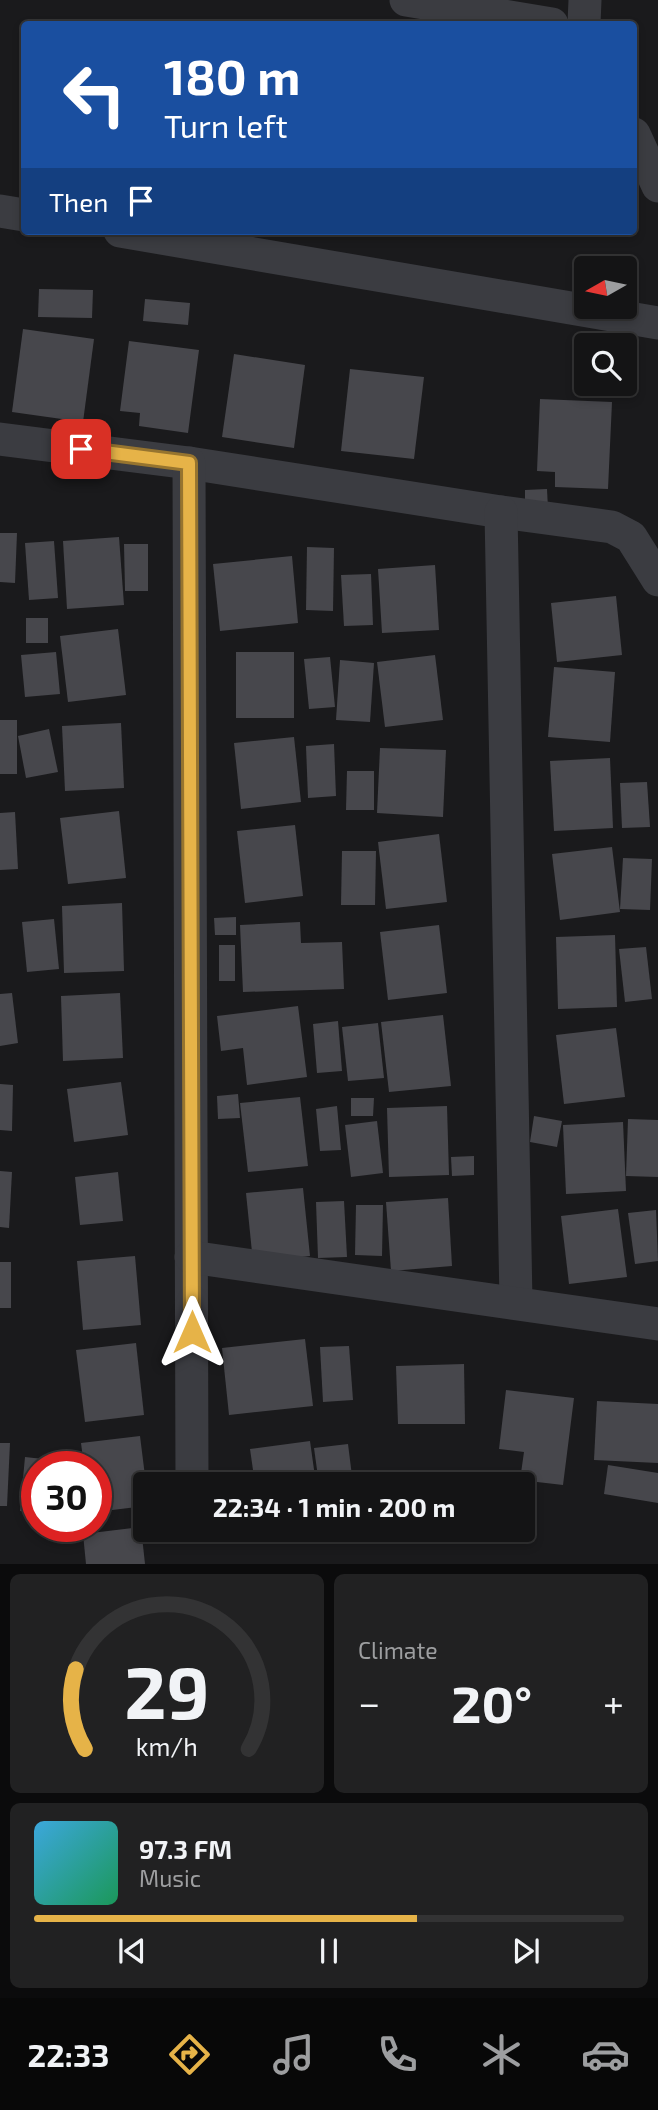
<!DOCTYPE html>
<meta charset="utf-8">
<style>
:root{--surface:#141415;--page:#212122;--text:#f1f3f6;--muted:#9d9ea0;--line:#333334;--accent:#e6b348}
body{margin:0;font-family:"Exo 2",sans-serif;background:var(--page);color:var(--text);height:100vh;display:flex;flex-direction:column;font-size:26px;white-space:nowrap}
*{box-sizing:border-box;margin:0}
p{font-size:23px;color:var(--muted)}
.icon{flex:none;width:38px;height:38px;fill:none;stroke:currentColor;stroke-width:2;stroke-linecap:round;stroke-linejoin:round}
.map{position:relative;height:1564px;overflow:hidden}
.sheet{display:flex;flex-direction:column;gap:10px;padding:10px;background:#0b0b0c;flex:1}
.sheet>*{flex:none}
.guide{position:absolute;left:21px;top:21px;width:616px;height:214px;border-radius:7px;box-shadow:0 4px 10px #0003,0 0 0 2px var(--line);background:#1a4fa0;color:#fff;overflow:hidden}
.needle{width:46px;rotate:261deg}
.controls{position:absolute;left:574px;top:256px;display:grid;gap:14px}
.controls a{display:grid;place-items:center;width:63px;height:63px;border-radius:7px;background:var(--surface);box-shadow:0 4px 10px #0003,0 0 0 2px var(--line);font-size:35px}
.speed{position:absolute;left:21px;top:1451px;display:flex;gap:14px;font-size:35px;font-weight:700;text-align:center}
.speed>*{display:grid;place-content:center;width:91px;height:91px;border-radius:50%;background:var(--surface);box-shadow:0 4px 10px #0003,0 0 0 2px var(--line);line-height:1}
.speed .limit{border:10px solid #d22;background:#fff;color:#111}
.pin{position:absolute;display:grid;place-items:center;width:60px;height:60px;color:#fff;margin:-30px;border-radius:14px;box-shadow:0 4px 10px #0006}
.me{position:absolute;width:77px;margin:-38px;rotate:0deg;stroke-linejoin:round;filter:drop-shadow(0 0 5px #0008)}
.turn{display:flex;align-items:center;gap:24px;height:147px;padding:0 28px;font-size:32px}
.turn .icon{width:91px;height:91px;stroke-width:2.5}
.turn b{display:block;font-size:49px;line-height:60px}
.then{display:flex;align-items:center;height:66px;padding:0 28px;background:#0003;gap:14px;font-size:26px}
.big{font-size:52px;font-weight:700;line-height:1.1}
.sheet .widget{flex:1;display:flex;flex-direction:column;justify-content:center;gap:10px;min-width:0;padding:0 24px;border-radius:10px;background:var(--page)}
.sheet .dial{align-items:center;gap:0}
.dial svg{height:182px;overflow:visible;fill:none;stroke:var(--line);stroke-width:7;stroke-linecap:round;text-anchor:middle}
.dial text{fill:var(--text);stroke:none}
.song{display:flex;align-items:center;gap:21px}
.cover{width:84px;height:84px;border-radius:10px;background:linear-gradient(135deg,hsl(200 70% 55%),hsl(150 70% 35%))}
.played{height:7px;border-radius:4px;background:linear-gradient(90deg,var(--accent) 65%,var(--line) 65%)}
.keys{display:flex;justify-content:space-around;direction:ltr}
.heat{display:flex;justify-content:space-between;align-items:center;font-size:38px;direction:ltr}
.sheet .tiles{flex:1;display:grid;gap:10px;grid-template-columns:1fr 1fr}
.widget:last-child{grid-column:span 2}
.trip{position:absolute;left:133px;top:1472px;width:402px;height:70px;border-radius:7px;background:var(--surface);box-shadow:0 4px 10px #0003,0 0 0 2px var(--line);font-weight:700;line-height:70px;text-align:center}
.tabs{display:flex;height:112px;justify-content:space-around;align-items:center;background:#080808;color:var(--muted)}
.tabs .icon{width:49px;height:49px}
.tabs .on{color:var(--accent)}
.tabs b{font-size:32px;color:var(--text)}
.map>svg:first-child{display:block}
</style>
<div class="map">
<svg width="658" height="1564" viewBox="0 0 658 1564">
<rect width="100%" height="100%" fill="#1a1a1c"/>
<g fill="#47474c">
<polygon points="39,289 93,290 92,318 38,317"/>
<polygon points="145,299 190,303 188,325 143,321"/>
<polygon points="23,329 94,339 83,422 12,412"/>
<polygon points="129,341 199,350 188,433 139,426 140,413 120,411"/>
<polygon points="234,354 305,365 294,448 222,437"/>
<polygon points="350,369 424,377 414,459 341,451"/>
<polygon points="540,399 612,402 608,489 555,487 555,472 537,471"/>
<polygon points="547,489 548,509 525,509 525,490"/>
<polygon points="0,533 17,533 15,583 0,582"/>
<polygon points="119,537 124,605 67,609 63,541"/>
<polygon points="54,541 58,598 29,600 25,543"/>
<polygon points="124,544 148,544 148,591 125,591"/>
<polygon points="307,547 334,548 333,611 306,610"/>
<polygon points="292,556 298,623 220,631 213,564"/>
<polygon points="435,565 439,630 382,633 378,569"/>
<polygon points="371,574 373,625 344,626 341,575"/>
<polygon points="616,596 622,655 557,662 551,603"/>
<rect x="26" y="618" width="22" height="25"/>
<polygon points="118,629 126,695 68,702 60,636"/>
<polygon points="56,652 60,694 25,697 21,655"/>
<rect x="236" y="652" width="58" height="66"/>
<polygon points="435,655 443,720 385,727 377,662"/>
<polygon points="330,657 335,707 309,709 304,659"/>
<polygon points="340,660 374,663 370,722 336,720"/>
<polygon points="554,667 615,672 610,742 548,737"/>
<rect x="0" y="720" width="17" height="54"/>
<polygon points="121,723 124,788 65,791 62,726"/>
<polygon points="49,729 58,772 26,778 18,736"/>
<polygon points="294,737 301,802 241,809 234,743"/>
<polygon points="334,744 336,796 308,798 306,746"/>
<polygon points="380,748 446,750 443,817 377,813"/>
<polygon points="610,758 613,828 554,831 550,761"/>
<polygon points="347,771 374,771 374,810 346,810"/>
<polygon points="647,782 650,827 622,828 620,783"/>
<polygon points="119,811 126,878 68,884 60,818"/>
<polygon points="15,812 18,869 0,870 0,813"/>
<polygon points="295,825 303,896 245,903 237,831"/>
<polygon points="439,834 447,902 386,909 378,842"/>
<polygon points="612,847 620,912 560,920 552,854"/>
<polygon points="342,851 376,851 375,905 341,905"/>
<polygon points="623,858 652,859 650,910 620,909"/>
<polygon points="122,903 124,971 64,973 62,906"/>
<polygon points="236,917 236,935 215,935 214,918"/>
<polygon points="54,919 59,969 27,972 22,922"/>
<polygon points="300,922 301,943 342,942 344,989 243,992 240,925"/>
<polygon points="439,925 447,993 388,1000 380,932"/>
<polygon points="615,935 617,1007 558,1009 556,937"/>
<rect x="219" y="945" width="16" height="36"/>
<polygon points="646,947 652,999 625,1002 619,949"/>
<polygon points="12,993 18,1043 0,1046 0,994"/>
<polygon points="120,993 123,1058 63,1061 61,996"/>
<polygon points="298,1006 307,1077 247,1085 243,1048 221,1051 217,1016"/>
<polygon points="443,1015 451,1086 389,1092 381,1022"/>
<polygon points="338,1021 342,1071 317,1073 313,1024"/>
<polygon points="378,1023 384,1078 348,1081 342,1027"/>
<polygon points="616,1028 625,1097 564,1104 556,1035"/>
<polygon points="121,1082 128,1135 74,1142 67,1089"/>
<polygon points="0,1084 13,1085 12,1131 0,1130"/>
<polygon points="238,1094 240,1118 218,1119 217,1096"/>
<polygon points="300,1097 308,1166 248,1172 240,1103"/>
<polygon points="351,1098 374,1098 373,1116 351,1116"/>
<polygon points="337,1106 341,1150 320,1151 316,1109"/>
<polygon points="447,1106 449,1175 389,1177 387,1108"/>
<polygon points="534,1116 562,1121 557,1147 530,1142"/>
<polygon points="628,1119 658,1120 658,1177 626,1176"/>
<polygon points="377,1121 383,1173 351,1177 345,1125"/>
<polygon points="623,1122 626,1191 566,1194 563,1125"/>
<polygon points="474,1156 474,1175 452,1176 451,1157"/>
<polygon points="0,1171 12,1172 9,1228 0,1227"/>
<polygon points="118,1172 123,1221 80,1225 75,1177"/>
<polygon points="303,1188 310,1256 253,1262 246,1193"/>
<polygon points="448,1198 452,1266 391,1271 386,1202"/>
<polygon points="344,1201 347,1257 318,1258 316,1202"/>
<polygon points="356,1205 383,1205 382,1256 355,1255"/>
<polygon points="618,1209 627,1277 569,1284 561,1216"/>
<polygon points="656,1210 658,1261 635,1264 628,1213"/>
<polygon points="135,1256 141,1325 83,1330 77,1261"/>
<rect x="0" y="1262" width="11" height="46"/>
<polygon points="305,1339 313,1406 229,1415 222,1348"/>
<polygon points="136,1343 144,1415 85,1422 76,1350"/>
<polygon points="349,1346 353,1400 323,1402 320,1347"/>
<polygon points="464,1364 465,1424 398,1424 396,1366"/>
<polygon points="506,1390 574,1398 563,1485 520,1480 524,1452 499,1449"/>
<polygon points="597,1401 658,1404 658,1463 594,1460"/>
<polygon points="140,1436 146,1484 145,1506 96,1512 96,1466 84,1466 81,1443"/>
<polygon points="310,1441 316,1484 255,1484 250,1449"/>
<polygon points="0,1443 10,1443 7,1506 0,1506"/>
<polygon points="348,1444 353,1484 319,1484 314,1448"/>
<polygon points="25,1457 52,1460 51,1466 37,1466 37,1513 20,1511"/>
<polygon points="608,1465 658,1473 658,1503 604,1494"/>
<polygon points="141,1527 145,1564 86,1564 83,1534"/>
</g>
<g fill="none" stroke-linecap="round" stroke-linejoin="round">
<g stroke="#3b3c41" stroke-width="33">
<polyline points="406,0 552,24"/>
<polyline points="584,24 585,0"/>
<polyline points="634,134 658,186"/>
<polyline points="0,211 24,215"/>
<polyline points="120,231 658,323"/>
<polyline points="0,439 189,463 501,512 612,527 631,537 658,580"/>
<polyline points="189,463 192,1484"/>
<polyline points="501,512 516,1302"/>
<polyline points="191,1257 658,1324"/>
</g>
</g>
<g fill="none" stroke-linecap="round" stroke-linejoin="round">
<g stroke="#96742f" stroke-width="18">
<polyline id="route" points="81,449 189,463 192,1332"/>
</g>
<use href="#route" stroke="#e6b348" stroke-width="12"/>
</g>
</svg>
<div class="controls">
<a><svg class="needle" viewBox="-14 -14 28 28"><path d="M0-13l5 13h-10z" fill="#e53935"/><path d="M0 13l5-13h-10z" fill="#9d9ea0"/></svg></a>
<a><svg class="icon" aria-label="search" viewBox="0 0 24 24"><circle cx="10" cy="10" r="6"/><path d="M15 15l6 6"/></svg></a>
</div>
<div class="speed"><div class="limit">30</div></div>
<div class="pin" style="left:81px;top:449px;background:#d93025"><svg class="icon" aria-label="arrive" viewBox="0 0 24 24"><path d="M6 21V4h12l-3 4 3 4H6"/></svg></div>
<svg class="me" style="left:192px;top:1332px" viewBox="-20 -20 40 40"><path d="M0-17L14 15 0 8-14 15z" fill="#e6b348" stroke="#fff" stroke-width="4"/></svg>
<div class="trip">22:34 · 1 min · 200 m</div>
<div class="guide">
<div class="turn"><svg class="icon" aria-label="left" viewBox="0 0 24 24"><path d="M17 20v-9H6M10 6l-5 5 5 5"/></svg><div><b>180 m</b>Turn left</div></div>
<div class="then">Then<svg class="icon" aria-label="arrive" viewBox="0 0 24 24"><path d="M6 21V4h12l-3 4 3 4H6"/></svg></div>
</div>
</div>
<section class="sheet">
<div class="tiles">
<div class="widget dial"><svg viewBox="0 0 100 80">
<path d="M14 69A42 42 0 1 1 86 69"/>
<path d="M14 69A42 42 0 0 1 10 34" stroke="#e6b348"/>
<text x="50" y="56" font-size="32" font-weight="700">29</text>
<text x="50" y="72" font-size="11">km/h</text>
</svg></div>
<div class="widget"><p>Climate</p>
<div class="heat"><a>−</a><b class="big">20°</b><a>+</a></div>
</div>
<div class="widget">
<div class="song"><i class="cover"></i><div><b>97.3 FM</b><p>Music</p></div></div>
<div class="played"></div>
<div class="keys"><svg class="icon" aria-label="previous" viewBox="0 0 24 24"><path d="M18 5L8 12l10 7zM5 5v14"/></svg><svg class="icon" aria-label="pause" viewBox="0 0 24 24"><path d="M8 5v14M16 5v14"/></svg><svg class="icon" aria-label="next" viewBox="0 0 24 24"><path d="M6 5l10 7-10 7zM19 5v14"/></svg></div>
</div>
</div>
</section>
<nav class="tabs">
<b>22:33</b>
<svg class="icon on" aria-label="directions" viewBox="0 0 24 24"><path d="M12 3l9 9-9 9-9-9zM9 14v-3h6M13 9l2 2-2 2"/></svg>
<svg class="icon" aria-label="music" viewBox="0 0 24 24"><path d="M9 18V5l10-2v13"/><circle cx="6" cy="18" r="3"/><circle cx="16" cy="16" r="3"/></svg>
<svg class="icon" aria-label="phone" viewBox="0 0 24 24"><path d="M5 4h4l2 5-3 2q2 4 5 5l2-3 5 2v4C11 20 4 13 5 4z"/></svg>
<svg class="icon" aria-label="climate" viewBox="0 0 24 24"><path d="M12 3v18M4 7l16 10M4 17L20 7"/></svg>
<svg class="icon" aria-label="car" viewBox="0 0 24 24"><path d="M5 17H2v-5l4-1 3-4h7l3 4 3 1v5h-3M9 17h6M6 11h13"/><circle cx="7" cy="17" r="2"/><circle cx="17" cy="17" r="2"/></svg>
</nav>
